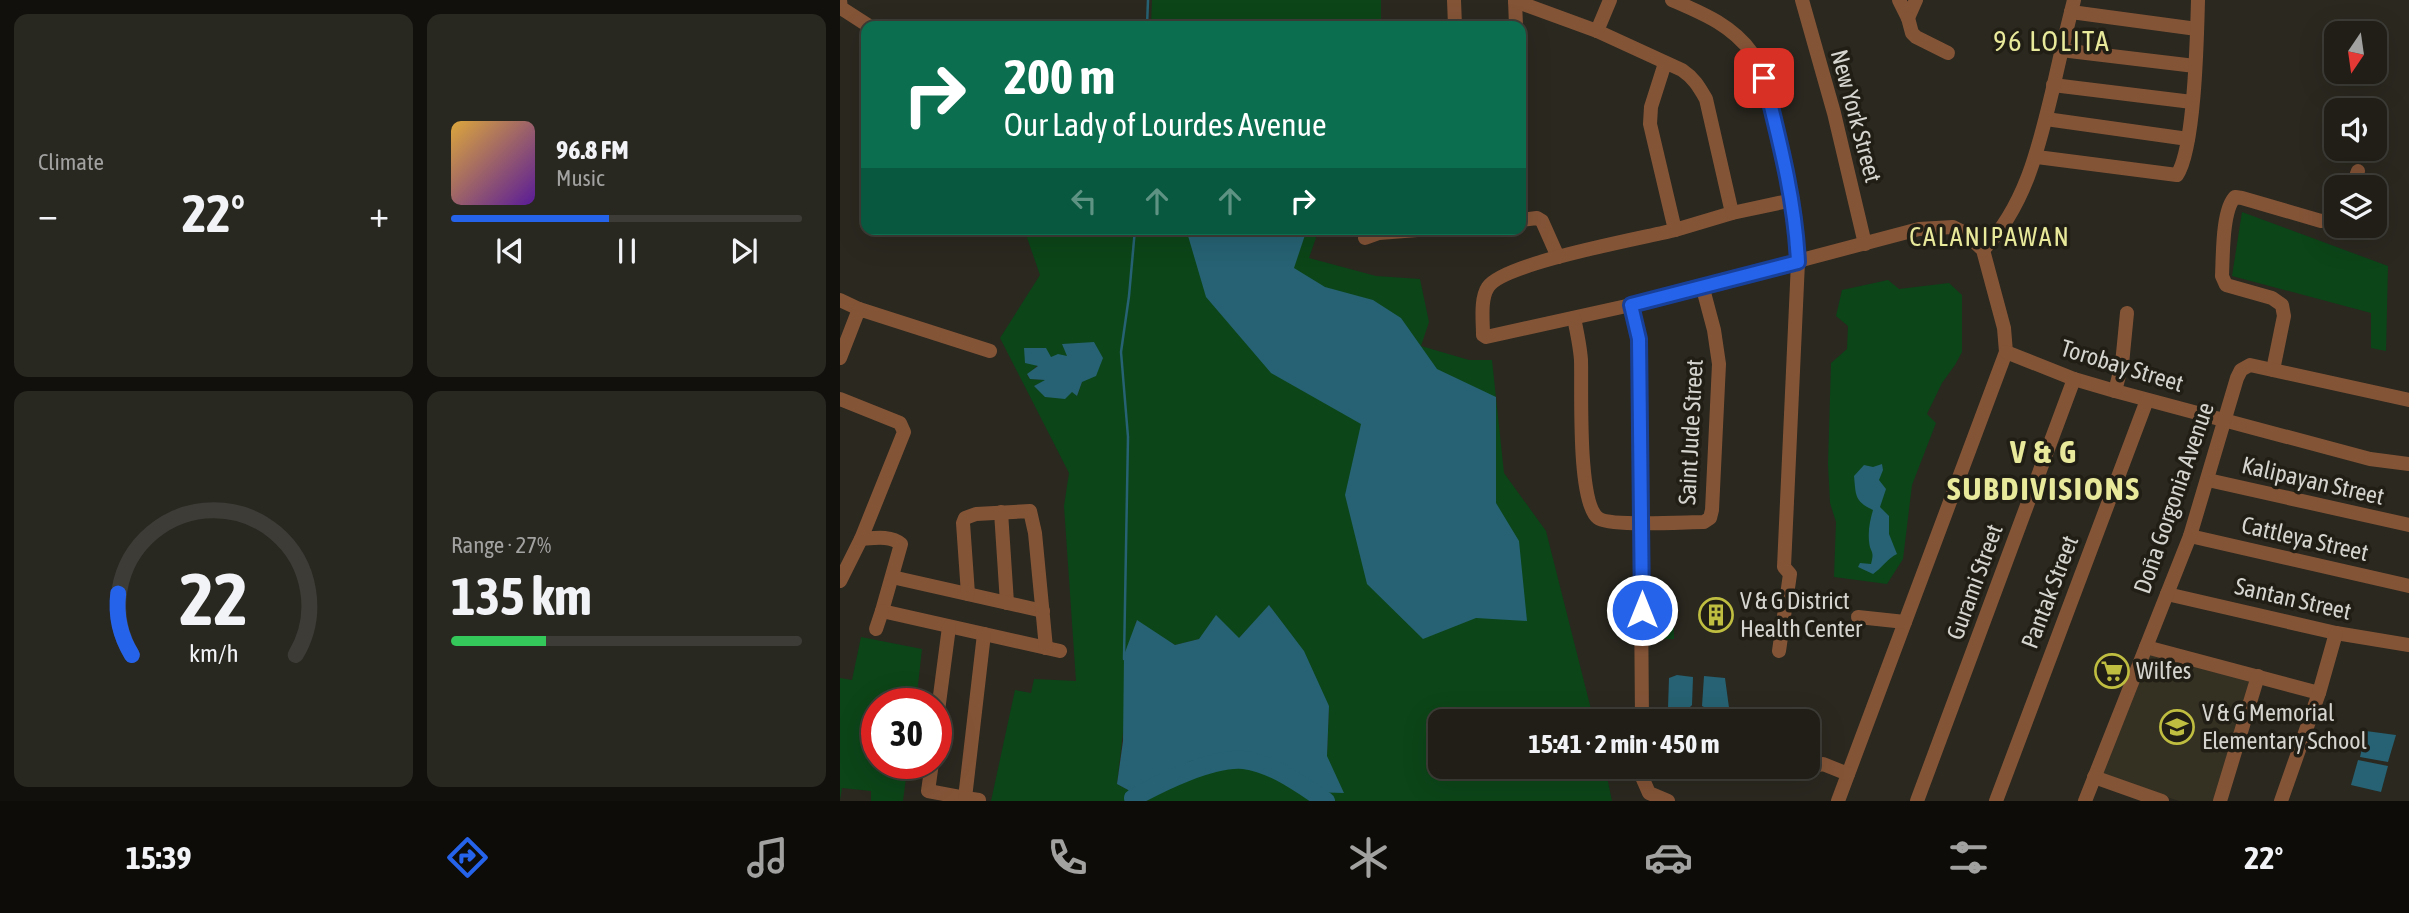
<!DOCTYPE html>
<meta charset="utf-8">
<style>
:root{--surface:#201e17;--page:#282720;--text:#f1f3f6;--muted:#a2a2a1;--line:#3d3c36;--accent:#2563eb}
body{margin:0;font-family:"Asap Condensed",sans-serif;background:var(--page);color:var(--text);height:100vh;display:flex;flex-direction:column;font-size:26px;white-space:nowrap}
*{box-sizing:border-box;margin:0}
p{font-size:23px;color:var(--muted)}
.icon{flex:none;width:38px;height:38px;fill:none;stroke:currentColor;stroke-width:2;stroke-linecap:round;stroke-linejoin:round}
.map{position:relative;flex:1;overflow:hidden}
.sheet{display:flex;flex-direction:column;gap:14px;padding:14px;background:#12100d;width:840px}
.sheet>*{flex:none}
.hud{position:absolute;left:21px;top:21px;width:665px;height:214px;border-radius:14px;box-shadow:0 7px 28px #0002,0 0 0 2px var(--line);background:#0b6e4f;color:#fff;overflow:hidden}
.needle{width:46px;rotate:193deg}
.buttons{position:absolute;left:1484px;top:21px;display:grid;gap:14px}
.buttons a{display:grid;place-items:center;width:63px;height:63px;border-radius:14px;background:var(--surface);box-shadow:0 7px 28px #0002,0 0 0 2px var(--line);font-size:35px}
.speed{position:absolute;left:21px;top:688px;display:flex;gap:14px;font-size:35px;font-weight:700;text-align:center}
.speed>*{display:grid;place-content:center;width:91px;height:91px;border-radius:50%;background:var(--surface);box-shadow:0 7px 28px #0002,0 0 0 2px var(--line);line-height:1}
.speed .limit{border:10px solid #d22;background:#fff;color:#111}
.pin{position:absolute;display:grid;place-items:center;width:60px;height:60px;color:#fff;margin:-30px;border-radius:14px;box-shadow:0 4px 10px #0006}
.me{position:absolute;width:77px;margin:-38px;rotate:0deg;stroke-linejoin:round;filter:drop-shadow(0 0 5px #0008)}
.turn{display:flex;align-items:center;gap:24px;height:147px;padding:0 28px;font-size:32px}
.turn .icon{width:91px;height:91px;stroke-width:2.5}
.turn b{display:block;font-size:49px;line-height:60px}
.lanes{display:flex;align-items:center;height:66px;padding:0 28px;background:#0003;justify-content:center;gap:35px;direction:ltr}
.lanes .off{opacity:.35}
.big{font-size:52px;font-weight:700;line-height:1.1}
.sheet .card{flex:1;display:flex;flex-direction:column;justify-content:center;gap:10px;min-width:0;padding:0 24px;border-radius:14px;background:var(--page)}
.sheet .dial{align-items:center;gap:0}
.dial svg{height:182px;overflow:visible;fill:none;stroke:var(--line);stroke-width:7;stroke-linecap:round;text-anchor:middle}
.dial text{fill:var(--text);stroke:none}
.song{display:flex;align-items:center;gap:21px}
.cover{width:84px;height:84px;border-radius:10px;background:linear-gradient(135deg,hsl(40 70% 55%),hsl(270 70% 35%))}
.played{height:7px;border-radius:4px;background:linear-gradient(90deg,var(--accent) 45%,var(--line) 45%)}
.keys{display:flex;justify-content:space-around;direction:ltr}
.heat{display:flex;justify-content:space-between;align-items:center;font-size:38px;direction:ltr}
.charge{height:10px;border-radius:5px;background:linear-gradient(90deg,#34c759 27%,var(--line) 0)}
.sheet .tiles{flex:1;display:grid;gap:14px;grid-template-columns:repeat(2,1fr)}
.trip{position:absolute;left:588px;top:709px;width:392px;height:70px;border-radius:14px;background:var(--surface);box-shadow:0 7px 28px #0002,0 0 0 2px var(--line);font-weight:700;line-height:70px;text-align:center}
.menu{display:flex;height:112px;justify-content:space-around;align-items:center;background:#0d0c09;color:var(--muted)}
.menu .icon{width:49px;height:49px}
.menu .active{color:var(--accent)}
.menu b{font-size:32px;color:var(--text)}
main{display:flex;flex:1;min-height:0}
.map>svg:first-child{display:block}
</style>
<main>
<section class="sheet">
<div class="tiles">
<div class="card"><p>Climate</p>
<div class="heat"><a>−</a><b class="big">22°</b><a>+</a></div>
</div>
<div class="card">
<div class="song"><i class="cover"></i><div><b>96.8 FM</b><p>Music</p></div></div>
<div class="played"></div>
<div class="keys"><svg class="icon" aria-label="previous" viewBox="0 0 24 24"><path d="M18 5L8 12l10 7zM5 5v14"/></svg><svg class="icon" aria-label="pause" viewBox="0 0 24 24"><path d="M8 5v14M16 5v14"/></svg><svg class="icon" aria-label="next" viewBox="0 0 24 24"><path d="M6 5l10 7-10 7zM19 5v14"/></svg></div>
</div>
<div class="card dial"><svg viewBox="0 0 100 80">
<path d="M14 69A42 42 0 1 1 86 69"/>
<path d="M14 69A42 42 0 0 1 8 42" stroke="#2563eb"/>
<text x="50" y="56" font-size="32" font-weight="700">22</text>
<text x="50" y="72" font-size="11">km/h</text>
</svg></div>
<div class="card"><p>Range · 27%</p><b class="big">135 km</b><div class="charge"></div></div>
</div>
</section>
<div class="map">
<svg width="1569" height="801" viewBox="0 0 1569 801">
<rect width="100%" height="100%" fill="#2a281f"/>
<polygon fill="#343022" points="1307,651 1413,681 1374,801 1339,801 1257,774"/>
<g fill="#0c4518" fill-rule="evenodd">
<polygon points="312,0 541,0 541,26 311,26"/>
<polygon points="1402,212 1548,266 1546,351 1531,348 1531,313 1392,276"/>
<path d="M184,229H479L469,258L536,276L580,279L589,322L581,346L629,360H652L664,473L706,531L754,721H600V766L765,767L772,801H151L175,690L191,693L194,679L236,681L224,506L229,473L160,338L200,275ZM222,344L242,382L237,396L232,391L194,386L207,380L190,379L187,375L198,365L228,356ZM430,606L489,706L487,756L469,792L403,755L351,761L290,791L277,784L296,621L335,645L359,639L399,638Z"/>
<polygon points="1048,280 1059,289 1109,283 1122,295 1122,352 1115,365 1102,383 1087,414 1096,423 1072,485 1063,559 1047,584 994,577 996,522 990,503 988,464 991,363 1007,349 1008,326 996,316 1002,290"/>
<polygon points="834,596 834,639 810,639 809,597"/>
<polygon points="21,637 82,649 76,703 37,704 37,763 68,763 63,801 31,801 31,791 2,788 0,800 0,678 12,680"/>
</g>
<g fill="#266273">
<polygon points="346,229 467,229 454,268 485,287 533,300 561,318 597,369 656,397 656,503 679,541 687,621 636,618 583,639 527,584 505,495 521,424 431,373 366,297"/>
<polygon points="254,342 263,358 256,376 242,382 237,396 232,392 225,399 205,397 194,386 205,380 190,379 187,374 198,366 185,363 184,348 206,348 211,357 218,354 227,356 222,344"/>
<path d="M1042,464L1043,470L1039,480L1046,489L1040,507L1049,516V534L1057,554C1048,558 1042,568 1033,574L1018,567L1020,563L1031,564C1035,549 1030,554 1029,541C1028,530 1030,520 1033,510C1014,501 1016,495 1014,476L1024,465L1033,467Z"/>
<polygon points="429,605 464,651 489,706 487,756 504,793 469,792 403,755 351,761 290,791 277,784 283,741 284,655 297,620 335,645 359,639 376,615 399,638"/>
<polygon points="837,675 853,677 852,705 845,712 828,708 829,678"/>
<polygon points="864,676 885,678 890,715 867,713 866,708 862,706"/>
<polygon points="1526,731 1556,735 1548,762 1520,757"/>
<polygon points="1518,760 1548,766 1541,792 1511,785"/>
</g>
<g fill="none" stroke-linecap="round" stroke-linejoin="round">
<g stroke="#266273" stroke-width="2.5">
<polyline points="307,26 308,0"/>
<polyline points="284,659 288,437 281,352 289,296 295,229"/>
<polyline points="289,787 293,798 291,801"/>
</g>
<path stroke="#266273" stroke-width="18" d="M293,798C320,783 372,757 404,760C434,764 461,785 486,801"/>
<g stroke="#845437" stroke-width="14">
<polyline points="0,0 1,8 29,26"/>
<polyline points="614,0 615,26"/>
<polyline points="675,0 676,26"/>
<path d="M832,0C862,13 892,25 912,53C926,73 930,100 935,124C946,171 956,214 958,262L944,567L950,574L939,651"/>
<polyline points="962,0 994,113 1025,244"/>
<polyline points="1059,0 1068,18 1076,0"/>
<path d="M675,1L757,31L842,70C854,78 859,87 866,99L892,213L835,230L810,124L811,107L825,63"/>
<polyline points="1231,12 1357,29"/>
<polyline points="1068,18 1072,33 1076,37 1108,53"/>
<polyline points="757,31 770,0"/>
<polyline points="1221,50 1355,66"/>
<polyline points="1213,85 1352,102"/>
<polyline points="1206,119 1348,139"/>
<path d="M1197,157L1337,175C1355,148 1357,37 1358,0"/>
<polyline points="1512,187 1518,171"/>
<polyline points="892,213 953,200"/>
<polyline points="681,220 697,218 702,221 718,257"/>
<path d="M835,230C803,238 663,263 648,287C640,299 643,321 643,335L646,337L791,305L1079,229L1113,227L1125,233L1143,250L1164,328L1166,352L998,801"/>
<polyline points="525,238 539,233 590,229"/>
<path d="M1143,250C1187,205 1200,142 1214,84C1220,56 1227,28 1234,0"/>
<polyline points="0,300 19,309"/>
<polyline points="791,305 799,339 802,721"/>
<path d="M734,318C737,332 740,346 741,360C742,388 737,502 758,518C770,527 845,522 864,522L870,518L872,510L879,364L874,330L862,285"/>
<polyline points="1166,352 1234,379 1275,391 1530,459 1569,464"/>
<polyline points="0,358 19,309 150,351"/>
<path d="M1433,370L1444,316L1442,305L1432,298L1386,285L1382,276C1383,257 1382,210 1395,197L1402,198L1481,221C1493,221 1493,211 1496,201"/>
<polyline points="1275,391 1282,364 1287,313"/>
<polyline points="0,399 60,423 64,432 21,539 0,581"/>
<polyline points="1368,480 1569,525"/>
<polyline points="161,512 167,603"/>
<polyline points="1350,536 1569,586"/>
<path d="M21,539C34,538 51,535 61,544L42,611L220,651"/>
<polyline points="52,577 203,611"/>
<polyline points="128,594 123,523 125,518 136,514 190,511 195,533 206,648"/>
<polyline points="1327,594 1496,633 1569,645"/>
<polyline points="1018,617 1065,622"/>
<polyline points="36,629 42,611"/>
<polyline points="1306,647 1479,693"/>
<polyline points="96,726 109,627"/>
<polyline points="92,763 88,791 125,798 144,634"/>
<polyline points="968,764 975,766 983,764 1008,774"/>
<polyline points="802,766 802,777 809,793 828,801"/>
<polyline points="1254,777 1322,801"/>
<polyline points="125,798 139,800"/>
<polyline points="1077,801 1234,379"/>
<polyline points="1156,801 1307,400"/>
<polyline points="1245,801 1350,536 1397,378 1401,370 1410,365 1569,400"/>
<polyline points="1380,801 1418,676"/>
<polyline points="1441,801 1479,693 1496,633"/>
</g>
</g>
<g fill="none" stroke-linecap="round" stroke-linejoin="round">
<g stroke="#184099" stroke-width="18">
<path id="route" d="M802,610L799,339L791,305L958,262C955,199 939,139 924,78"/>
</g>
<use href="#route" stroke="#2563eb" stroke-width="12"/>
</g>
<defs>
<g id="building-ring" transform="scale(1.75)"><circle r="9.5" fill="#201e15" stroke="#c0be41" stroke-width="1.5"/><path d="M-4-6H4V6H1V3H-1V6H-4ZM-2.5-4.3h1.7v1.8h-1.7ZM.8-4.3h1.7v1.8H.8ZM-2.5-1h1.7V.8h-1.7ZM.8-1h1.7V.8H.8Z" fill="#c0be41"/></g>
<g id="supermarket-ring" transform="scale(1.75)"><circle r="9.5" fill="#201e15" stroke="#c0be41" stroke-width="1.5"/><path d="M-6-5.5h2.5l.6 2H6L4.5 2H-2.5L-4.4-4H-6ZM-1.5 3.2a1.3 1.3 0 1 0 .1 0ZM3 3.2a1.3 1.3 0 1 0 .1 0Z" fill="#c0be41"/></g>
<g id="school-ring" transform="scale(1.75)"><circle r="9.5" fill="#201e15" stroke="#c0be41" stroke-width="1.5"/><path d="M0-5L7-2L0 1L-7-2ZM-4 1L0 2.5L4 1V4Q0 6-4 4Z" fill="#c0be41"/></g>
</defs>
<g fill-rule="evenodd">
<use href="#building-ring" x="876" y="615"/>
<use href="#supermarket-ring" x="1272" y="671"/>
<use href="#school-ring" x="1337" y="727"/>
</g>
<g text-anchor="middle" stroke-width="7" stroke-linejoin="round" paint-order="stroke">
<g font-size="24" fill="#d5d4ce" stroke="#201e15">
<text transform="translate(1016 116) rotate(75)" y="8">New York Street</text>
<text transform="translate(1282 366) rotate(17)" y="8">Torobay Street</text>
<text transform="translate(851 432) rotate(-87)" y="8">Saint Jude Street</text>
<text transform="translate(1473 481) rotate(13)" y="8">Kalipayan Street</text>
<text transform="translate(1334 498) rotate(-71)" y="8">Doña Gorgonia Avenue</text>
<text transform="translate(1465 539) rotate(13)" y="8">Cattleya Street</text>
<text transform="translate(1135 582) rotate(-70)" y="8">Gurami Street</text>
<text transform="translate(1210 592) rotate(-69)" y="8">Pantak Street</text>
<text transform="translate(1453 599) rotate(13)" y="8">Santan Street</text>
</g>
<g font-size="24" fill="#d5d4ce" stroke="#201e15" text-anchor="start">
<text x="900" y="609">V &amp; G District<tspan x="900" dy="28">Health Center</tspan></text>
<text x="1296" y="679">Wilfes</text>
<text x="1362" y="721">V &amp; G Memorial<tspan x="1362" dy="28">Elementary School</tspan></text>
</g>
<g font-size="26" letter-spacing="2" fill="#e8e99a" stroke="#201e15">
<text x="1150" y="246">CALANIPAWAN</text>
</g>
<g font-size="28" letter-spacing="2" fill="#e8e99a" stroke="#201e15">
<text x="1212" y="51">96 LOLITA</text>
</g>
<g font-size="32" font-weight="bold" letter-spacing="2" fill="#e8e99a" stroke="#201e15">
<text x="1204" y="463">V &amp; G<tspan x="1204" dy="37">SUBDIVISIONS</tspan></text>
</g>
</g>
</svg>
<div class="buttons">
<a><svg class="needle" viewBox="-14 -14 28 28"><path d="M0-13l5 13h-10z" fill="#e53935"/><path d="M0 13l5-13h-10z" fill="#a2a2a1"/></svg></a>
<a><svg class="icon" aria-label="sound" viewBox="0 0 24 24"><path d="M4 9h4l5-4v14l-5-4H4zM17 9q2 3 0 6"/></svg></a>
<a><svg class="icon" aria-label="layers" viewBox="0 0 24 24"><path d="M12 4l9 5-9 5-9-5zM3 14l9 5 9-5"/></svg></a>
</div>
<div class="speed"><div class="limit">30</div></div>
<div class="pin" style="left:924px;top:78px;background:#d93025"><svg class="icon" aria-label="arrive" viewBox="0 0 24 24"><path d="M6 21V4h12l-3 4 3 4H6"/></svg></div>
<svg class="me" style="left:802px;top:610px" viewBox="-20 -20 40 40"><circle r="17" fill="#2563eb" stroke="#fff" stroke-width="3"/><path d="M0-11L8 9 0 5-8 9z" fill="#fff"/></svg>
<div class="trip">15:41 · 2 min · 450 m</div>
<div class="hud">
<div class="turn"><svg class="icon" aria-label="right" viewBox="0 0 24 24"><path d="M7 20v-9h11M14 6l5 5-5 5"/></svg><div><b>200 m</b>Our Lady of Lourdes Avenue</div></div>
<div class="lanes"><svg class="icon off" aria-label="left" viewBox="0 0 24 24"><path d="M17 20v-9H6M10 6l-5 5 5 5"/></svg><svg class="icon off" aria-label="ahead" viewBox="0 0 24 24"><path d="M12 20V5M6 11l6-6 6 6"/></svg><svg class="icon off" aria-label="ahead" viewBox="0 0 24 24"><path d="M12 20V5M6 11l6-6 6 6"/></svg><svg class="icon" aria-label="right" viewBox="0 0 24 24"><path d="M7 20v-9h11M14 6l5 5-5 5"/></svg></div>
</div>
</div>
</main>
<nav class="menu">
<b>15:39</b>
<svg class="icon active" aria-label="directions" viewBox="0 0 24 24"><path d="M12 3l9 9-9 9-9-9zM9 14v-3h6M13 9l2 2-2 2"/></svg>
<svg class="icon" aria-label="music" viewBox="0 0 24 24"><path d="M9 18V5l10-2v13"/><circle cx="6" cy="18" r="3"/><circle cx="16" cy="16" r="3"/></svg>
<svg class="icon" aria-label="phone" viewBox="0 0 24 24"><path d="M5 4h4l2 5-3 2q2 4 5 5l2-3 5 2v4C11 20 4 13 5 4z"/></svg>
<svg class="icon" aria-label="climate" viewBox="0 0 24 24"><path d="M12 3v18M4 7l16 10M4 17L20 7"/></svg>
<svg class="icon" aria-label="car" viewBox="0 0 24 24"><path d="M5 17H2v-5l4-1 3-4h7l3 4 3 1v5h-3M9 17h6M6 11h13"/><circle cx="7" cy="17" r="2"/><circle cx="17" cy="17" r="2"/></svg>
<svg class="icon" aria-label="filters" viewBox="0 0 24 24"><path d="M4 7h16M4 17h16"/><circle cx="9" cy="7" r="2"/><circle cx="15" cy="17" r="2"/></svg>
<b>22°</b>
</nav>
